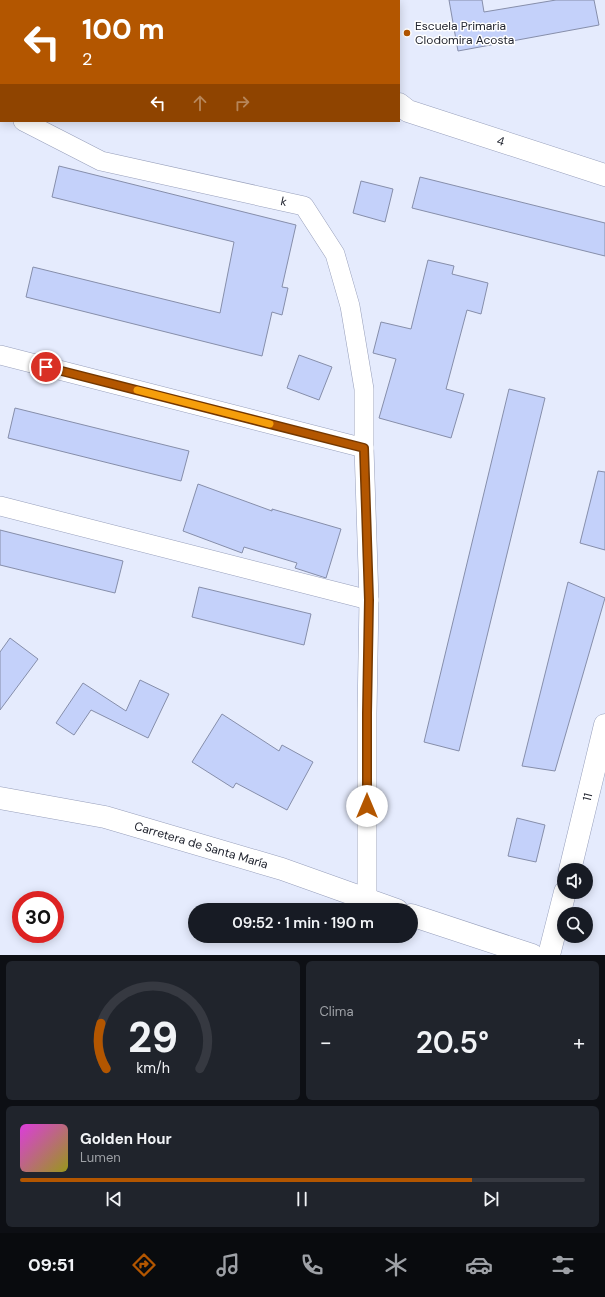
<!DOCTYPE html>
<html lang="es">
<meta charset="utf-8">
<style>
:root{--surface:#171b24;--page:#20242c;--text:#f1f3f6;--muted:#9ea1a6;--line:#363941;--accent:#b35600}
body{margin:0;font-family:"DM Sans",sans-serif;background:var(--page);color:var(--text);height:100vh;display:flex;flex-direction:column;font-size:15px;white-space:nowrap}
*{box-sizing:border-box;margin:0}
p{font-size:13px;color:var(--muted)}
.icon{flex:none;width:22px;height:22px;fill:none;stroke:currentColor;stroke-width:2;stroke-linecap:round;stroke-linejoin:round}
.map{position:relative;height:955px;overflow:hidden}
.panel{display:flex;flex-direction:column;gap:6px;padding:6px;background:#0d0f14;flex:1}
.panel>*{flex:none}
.guide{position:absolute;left:0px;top:0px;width:400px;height:122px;box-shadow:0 2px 10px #0003;background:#b35600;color:#fff;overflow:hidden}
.fabs{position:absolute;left:557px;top:863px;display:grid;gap:8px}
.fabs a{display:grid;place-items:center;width:36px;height:36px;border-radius:50%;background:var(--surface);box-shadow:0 2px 10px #0003;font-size:20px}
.speed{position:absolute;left:12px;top:891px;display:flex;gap:8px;font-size:20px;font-weight:700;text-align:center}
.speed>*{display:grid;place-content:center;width:52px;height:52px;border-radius:50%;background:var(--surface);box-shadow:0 2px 10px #0003;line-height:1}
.speed .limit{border:6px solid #d22;background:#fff;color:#111}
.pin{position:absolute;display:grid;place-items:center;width:34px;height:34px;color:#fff;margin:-17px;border:2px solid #fff;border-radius:50%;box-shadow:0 1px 4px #0007}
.me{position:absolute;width:44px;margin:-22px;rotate:0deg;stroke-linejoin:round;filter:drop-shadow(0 0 3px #0008)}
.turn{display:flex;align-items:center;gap:14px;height:84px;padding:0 16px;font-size:18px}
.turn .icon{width:52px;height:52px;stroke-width:2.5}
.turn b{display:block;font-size:28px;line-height:34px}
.lanes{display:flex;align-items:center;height:38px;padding:0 16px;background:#0003;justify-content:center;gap:20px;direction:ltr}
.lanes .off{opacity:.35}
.big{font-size:30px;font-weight:600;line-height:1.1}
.panel .card{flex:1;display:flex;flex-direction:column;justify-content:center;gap:6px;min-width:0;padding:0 14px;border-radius:6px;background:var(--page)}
.panel .dial{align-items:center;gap:0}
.dial svg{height:104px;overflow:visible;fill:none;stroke:var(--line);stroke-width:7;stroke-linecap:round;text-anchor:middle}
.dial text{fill:var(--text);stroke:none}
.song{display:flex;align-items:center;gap:12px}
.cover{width:48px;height:48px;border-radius:6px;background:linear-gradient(135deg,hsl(300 70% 55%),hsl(60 70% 35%))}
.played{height:4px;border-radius:2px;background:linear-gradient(90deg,var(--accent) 80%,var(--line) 80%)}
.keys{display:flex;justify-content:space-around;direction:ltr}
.heat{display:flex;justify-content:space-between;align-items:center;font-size:22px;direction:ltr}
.panel .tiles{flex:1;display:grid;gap:6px;grid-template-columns:1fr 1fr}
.card:last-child{grid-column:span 2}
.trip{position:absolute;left:188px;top:903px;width:230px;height:40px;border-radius:20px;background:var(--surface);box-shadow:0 2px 10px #0003;font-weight:600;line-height:40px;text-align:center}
.dock{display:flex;height:64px;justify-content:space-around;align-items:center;background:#090b0e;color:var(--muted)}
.dock .icon{width:28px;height:28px}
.dock .on{color:var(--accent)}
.dock b{font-size:18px;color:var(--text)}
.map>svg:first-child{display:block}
</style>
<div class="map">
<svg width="605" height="955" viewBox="0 0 605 955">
<rect width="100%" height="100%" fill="#e5ebfd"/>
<g fill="#c4d1fa" stroke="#868eaa">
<polygon points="449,0 482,0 484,12 556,0 594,0 599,25 458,51"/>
<polygon points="59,166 296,225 282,287 288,288 282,315 272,312 262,356 26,297 33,267 220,313 234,242 52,197"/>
<polygon points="420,177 605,223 605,256 412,208"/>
<polygon points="361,181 393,189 385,222 353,213"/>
<polygon points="428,260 454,266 452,274 488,283 481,314 467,310 446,389 464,394 451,438 379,418 396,359 373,353 381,322 411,329"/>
<polygon points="299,355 332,367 319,400 287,388"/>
<polygon points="509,389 545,398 459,751 424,742"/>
<polygon points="15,408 189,451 181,481 8,438"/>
<polygon points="598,471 605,472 605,550 580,543"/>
<polygon points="198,484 272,511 272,509 341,529 326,578 295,568 297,563 244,547 242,553 183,531"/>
<polygon points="0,530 123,561 115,593 0,565"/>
<polygon points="568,582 605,598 555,771 522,766"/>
<polygon points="199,587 311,614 304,645 192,617"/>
<polygon points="10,638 38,659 0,710 0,652"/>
<polygon points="140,680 169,694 148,738 91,710 74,735 56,723 83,683 126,711"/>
<polygon points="222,714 279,751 282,745 313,762 287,810 236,783 233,788 192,762"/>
<polygon points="517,818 545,825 536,862 508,856"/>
</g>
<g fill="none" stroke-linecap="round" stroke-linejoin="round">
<g stroke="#979fbb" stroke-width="20">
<g id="street">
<polyline points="0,110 1,110"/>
<path id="s1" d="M23,121L101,161L304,206L335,254L350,306L364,389V448L369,600L367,713V900"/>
<polyline points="0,355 364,448"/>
<polyline points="0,506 369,600"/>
</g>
</g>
<g stroke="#979fbb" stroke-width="23">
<g id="secondary">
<polyline points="271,0 273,1"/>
<path id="s2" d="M399,104L408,111L605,175"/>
<path id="s3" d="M0,798L105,817L282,869L397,910"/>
<path id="s4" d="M570,870L605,725"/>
<polyline points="411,915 532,955"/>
<polyline points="549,955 565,892"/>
</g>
</g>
<use href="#street" stroke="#fff" stroke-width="19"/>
<use href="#secondary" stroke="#fff" stroke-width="22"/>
</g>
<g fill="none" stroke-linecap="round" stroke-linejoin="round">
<g stroke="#743800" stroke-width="10">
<polyline id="route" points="46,367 364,448 369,600 367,713 367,806"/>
</g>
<use href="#route" stroke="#b35600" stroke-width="7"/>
<polyline stroke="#f59e0b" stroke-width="7" points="137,390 270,424"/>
</g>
<circle fill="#b35600" stroke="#fff" stroke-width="1.5" cx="407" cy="33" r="4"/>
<g text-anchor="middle" stroke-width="3" stroke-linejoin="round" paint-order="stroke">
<g font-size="12" fill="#222530" stroke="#fff" text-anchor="start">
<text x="415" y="30">Escuela Primaria<tspan x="415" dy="14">Clodomira Acosta</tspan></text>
</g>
<g font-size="12" fill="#222530" stroke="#fff">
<text dy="4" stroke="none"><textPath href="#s2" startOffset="109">4</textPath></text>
<text dy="4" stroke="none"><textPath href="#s1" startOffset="275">k</textPath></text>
<text dy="4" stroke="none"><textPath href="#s4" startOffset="75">11</textPath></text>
<text dy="4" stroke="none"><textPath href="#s3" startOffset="207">Carretera de Santa María</textPath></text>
</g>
</g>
</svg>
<div class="fabs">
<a><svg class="icon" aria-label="sound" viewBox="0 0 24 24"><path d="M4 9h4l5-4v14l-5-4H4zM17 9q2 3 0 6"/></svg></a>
<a><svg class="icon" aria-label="search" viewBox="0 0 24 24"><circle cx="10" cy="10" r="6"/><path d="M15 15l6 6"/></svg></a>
</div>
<div class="speed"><div class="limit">30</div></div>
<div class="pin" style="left:46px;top:367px;background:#d93025"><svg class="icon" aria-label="arrive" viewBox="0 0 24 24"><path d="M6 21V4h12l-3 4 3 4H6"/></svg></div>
<svg class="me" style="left:367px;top:806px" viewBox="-20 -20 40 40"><circle r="19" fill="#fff"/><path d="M0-13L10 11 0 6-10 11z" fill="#b35600"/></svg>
<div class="trip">09:52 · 1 min · 190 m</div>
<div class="guide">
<div class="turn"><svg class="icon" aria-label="left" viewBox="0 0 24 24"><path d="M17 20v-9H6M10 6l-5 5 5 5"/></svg><div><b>100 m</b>2</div></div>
<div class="lanes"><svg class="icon" aria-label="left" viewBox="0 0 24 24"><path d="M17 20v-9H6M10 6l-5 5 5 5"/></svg><svg class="icon off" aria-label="ahead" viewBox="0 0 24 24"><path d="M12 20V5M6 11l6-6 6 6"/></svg><svg class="icon off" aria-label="right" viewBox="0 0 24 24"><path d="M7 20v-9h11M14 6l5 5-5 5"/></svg></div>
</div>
</div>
<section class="panel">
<div class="tiles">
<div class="card dial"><svg viewBox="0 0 100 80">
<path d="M14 69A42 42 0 1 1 86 69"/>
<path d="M14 69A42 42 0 0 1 10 34" stroke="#b35600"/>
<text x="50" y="56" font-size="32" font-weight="700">29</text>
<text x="50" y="72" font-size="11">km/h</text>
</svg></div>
<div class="card"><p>Clima</p>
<div class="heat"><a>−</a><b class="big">20.5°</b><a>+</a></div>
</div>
<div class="card">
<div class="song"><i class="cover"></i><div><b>Golden Hour</b><p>Lumen</p></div></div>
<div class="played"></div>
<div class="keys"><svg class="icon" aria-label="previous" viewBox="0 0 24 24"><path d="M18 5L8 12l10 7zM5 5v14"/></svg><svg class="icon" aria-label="pause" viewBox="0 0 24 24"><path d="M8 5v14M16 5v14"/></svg><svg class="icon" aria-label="next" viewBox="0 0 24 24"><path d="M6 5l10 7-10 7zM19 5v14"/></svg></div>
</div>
</div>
</section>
<nav class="dock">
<b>09:51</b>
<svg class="icon on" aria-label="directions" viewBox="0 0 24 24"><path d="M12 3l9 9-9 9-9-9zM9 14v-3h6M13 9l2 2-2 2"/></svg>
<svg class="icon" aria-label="music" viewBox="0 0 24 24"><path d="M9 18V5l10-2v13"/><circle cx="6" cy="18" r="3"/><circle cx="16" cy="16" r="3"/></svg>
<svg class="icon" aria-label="phone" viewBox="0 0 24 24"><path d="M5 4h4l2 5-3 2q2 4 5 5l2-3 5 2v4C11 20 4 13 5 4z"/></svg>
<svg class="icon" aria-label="climate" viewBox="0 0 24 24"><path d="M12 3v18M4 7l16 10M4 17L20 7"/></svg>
<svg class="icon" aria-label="car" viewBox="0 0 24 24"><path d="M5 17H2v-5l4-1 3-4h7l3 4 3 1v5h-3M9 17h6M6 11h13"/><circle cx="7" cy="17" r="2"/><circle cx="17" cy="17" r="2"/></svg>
<svg class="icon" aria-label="filters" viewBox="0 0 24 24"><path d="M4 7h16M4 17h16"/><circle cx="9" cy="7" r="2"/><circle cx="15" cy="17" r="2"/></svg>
</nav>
